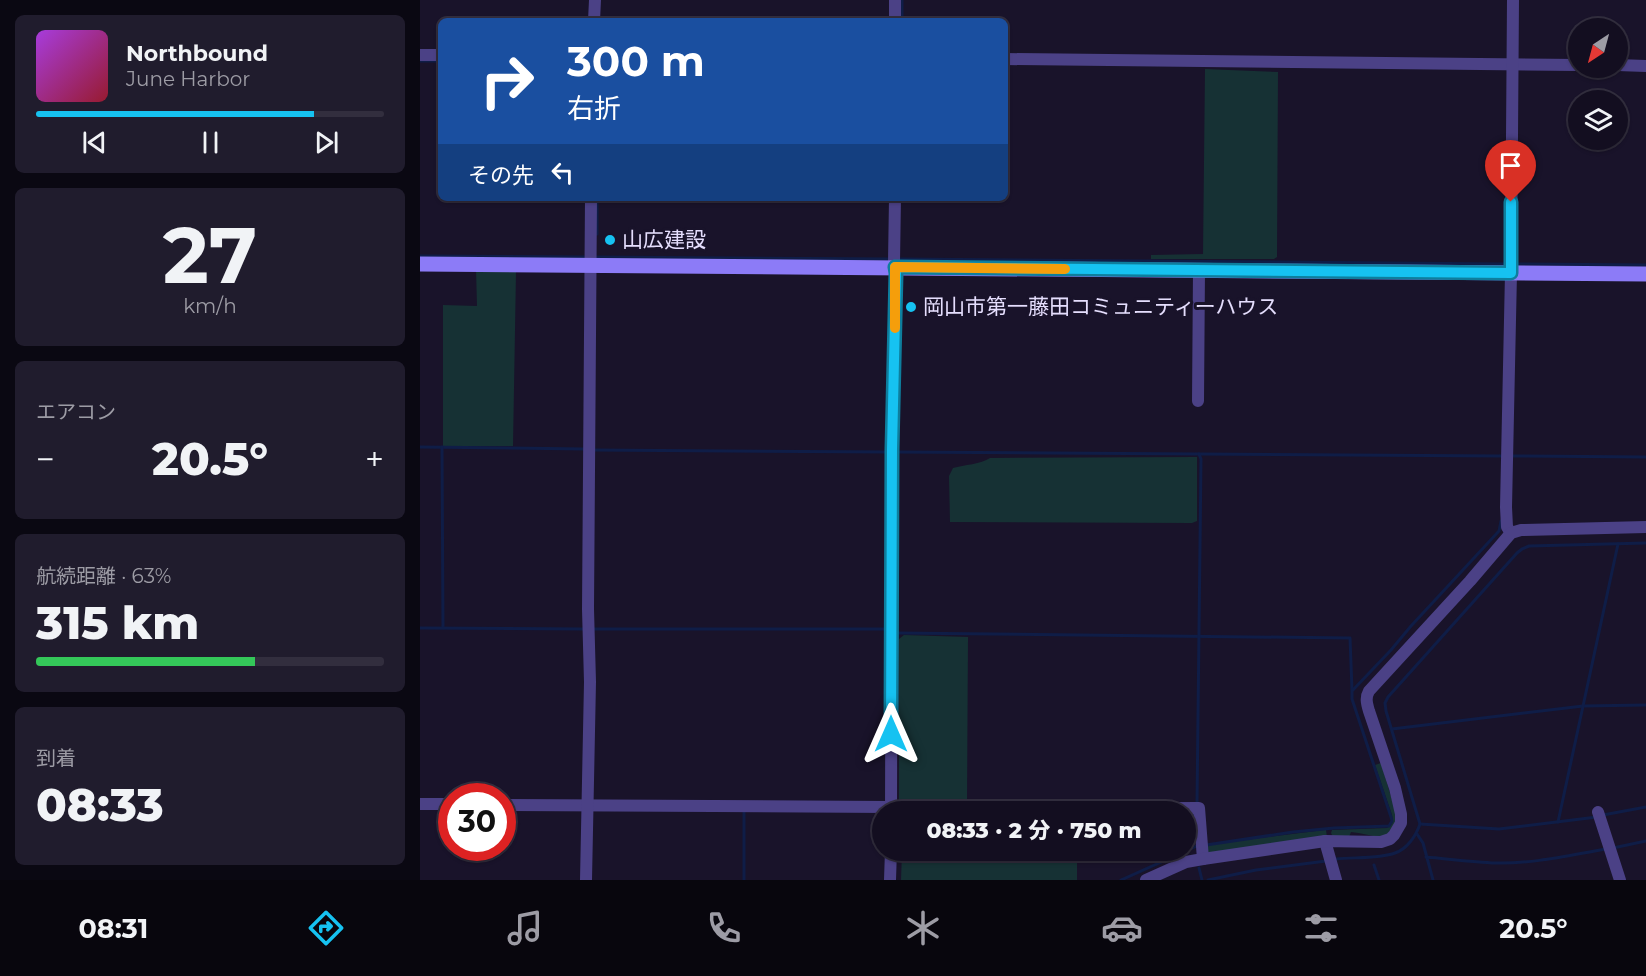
<!DOCTYPE html>
<html lang="ja">
<meta charset="utf-8">
<style>
:root{--surface:#130e20;--page:#201c2d;--text:#f1f3f6;--muted:#9d9ca5;--line:#322e3e;--accent:#16c2f1}
body{margin:0;font-family:Montserrat,"Noto Sans JP",sans-serif;background:var(--page);color:var(--text);height:100vh;display:flex;flex-direction:column;font-size:22px;white-space:nowrap}
*{box-sizing:border-box;margin:0}
p{font-size:20px;color:var(--muted)}
.icon{flex:none;width:33px;height:33px;fill:none;stroke:currentColor;stroke-width:2;stroke-linecap:round;stroke-linejoin:round}
.map{position:relative;flex:1;overflow:hidden}
.drawer{display:flex;flex-direction:column;gap:15px;padding:15px;background:#0a0812;width:420px}
.drawer>*{flex:none}
.top-card{position:absolute;left:18px;top:18px;width:570px;height:183px;border-radius:9px;box-shadow:0 2px 4px #0004,0 0 0 2px var(--line);background:#1a4fa0;color:#fff;overflow:hidden}
.needle{width:39px;rotate:216deg}
.fabs{position:absolute;left:1148px;top:18px;display:grid;gap:12px}
.fabs a{display:grid;place-items:center;width:60px;height:60px;border-radius:50%;background:var(--surface);box-shadow:0 2px 4px #0004,0 0 0 2px var(--line);font-size:30px}
.speed{position:absolute;left:18px;top:783px;display:flex;gap:12px;font-size:30px;font-weight:700;text-align:center}
.speed>*{display:grid;place-content:center;width:78px;height:78px;border-radius:50%;background:var(--surface);box-shadow:0 2px 4px #0004,0 0 0 2px var(--line);line-height:1}
.speed .limit{border:9px solid #d22;background:#fff;color:#111}
.pin{position:absolute;display:grid;place-items:center;width:51px;height:51px;color:#fff;margin:-62px -26px;border-radius:50% 50% 50% 0;rotate:-45deg;box-shadow:0 0 6px #0007}
.pin .icon{rotate:45deg}
.me{position:absolute;width:66px;margin:-33px;rotate:0deg;stroke-linejoin:round;filter:drop-shadow(0 0 4px #0008)}
.turn{display:flex;align-items:center;gap:21px;height:126px;padding:0 30px;font-size:27px}
.turn .icon{width:78px;height:78px;stroke-width:2.5}
.turn b{display:block;font-size:42px;line-height:51px}
.then{display:flex;align-items:center;height:57px;padding:0 30px;background:#0003;gap:12px;font-size:22px}
.big{font-size:45px;font-weight:800;line-height:1.1}
.drawer .card{flex:1;display:flex;flex-direction:column;justify-content:center;gap:9px;min-width:0;padding:0 21px;border-radius:9px;background:var(--page)}
.drawer .dial{align-items:center;gap:0}
.dial b{font-size:78px;line-height:1}
.song{display:flex;align-items:center;gap:18px}
.cover{width:72px;height:72px;border-radius:9px;background:linear-gradient(135deg,hsl(280 70% 55%),hsl(350 70% 35%))}
.played{height:6px;border-radius:3px;background:linear-gradient(90deg,var(--accent) 80%,var(--line) 80%)}
.keys{display:flex;justify-content:space-around;direction:ltr}
.heat{display:flex;justify-content:space-between;align-items:center;font-size:33px;direction:ltr}
.charge{height:9px;border-radius:4px;background:linear-gradient(90deg,#34c759 63%,var(--line) 0)}
.trip{position:absolute;left:452px;top:801px;width:324px;height:60px;border-radius:30px;background:var(--surface);box-shadow:0 2px 4px #0004,0 0 0 2px var(--line);font-weight:800;line-height:60px;text-align:center}
.tab-bar{display:flex;height:96px;justify-content:space-around;align-items:center;background:#08060d;color:var(--muted)}
.tab-bar .icon{width:42px;height:42px}
.tab-bar .active{color:var(--accent)}
.tab-bar b{font-size:27px;color:var(--text)}
main{display:flex;flex:1;min-height:0}
.map>svg:first-child{display:block}
</style>
<main>
<section class="drawer">
<div class="card">
<div class="song"><i class="cover"></i><div><b>Northbound</b><p>June Harbor</p></div></div>
<div class="played"></div>
<div class="keys"><svg class="icon" aria-label="previous" viewBox="0 0 24 24"><path d="M18 5L8 12l10 7zM5 5v14"/></svg><svg class="icon" aria-label="pause" viewBox="0 0 24 24"><path d="M8 5v14M16 5v14"/></svg><svg class="icon" aria-label="next" viewBox="0 0 24 24"><path d="M6 5l10 7-10 7zM19 5v14"/></svg></div>
</div>
<div class="card dial"><b>27</b><p>km/h</p></div>
<div class="card"><p>エアコン</p>
<div class="heat"><a>−</a><b class="big">20.5°</b><a>+</a></div>
</div>
<div class="card"><p>航続距離 · 63%</p><b class="big">315 km</b><div class="charge"></div></div>
<div class="card"><p>到着</p><b class="big">08:33</b></div>
</section>
<div class="map">
<svg width="1226" height="880" viewBox="0 0 1226 880">
<rect width="100%" height="100%" fill="#19132a"/>
<g fill="#163134">
<polygon points="785,69 858,72 857,257 854,259 731,259 731,255 783,254"/>
<polygon points="56,269 96,272 93,446 23,446 23,305 57,306"/>
<path d="M777,457V521L772,523L530,522L529,476L533,468C544,465 561,464 570,458Z"/>
<polygon points="484,635 548,637 547,804 479,805 479,639"/>
<path d="M961,763L978,820L966,836C955,838 943,833 931,832L929,837H913L911,833L912,830L967,828C973,825 973,822 972,815L955,765Z"/>
<polygon points="904,830 906,830 907,837 905,838 785,853 784,845"/>
<polygon points="482,851 657,851 657,880 481,880"/>
</g>
<g fill="none" stroke-linecap="round" stroke-linejoin="round">
<g stroke="#0f1d47" stroke-width="3">
<polyline points="482,21 482,0"/>
<polyline points="0,61 21,61"/>
<polyline points="1160,70 1195,70"/>
<polyline points="177,234 177,198"/>
<polyline points="0,256 166,257"/>
<polyline points="173,257 472,259"/>
<polyline points="479,259 1087,264"/>
<polyline points="1094,264 1226,265"/>
<polyline points="0,447 166,449"/>
<polyline points="22,447 23,628"/>
<polyline points="173,450 469,452"/>
<polyline points="476,452 1082,456"/>
<polyline points="1091,456 1226,457"/>
<polyline points="0,628 166,629"/>
<polyline points="173,629 469,629"/>
<polyline points="476,633 930,638 932,690"/>
<polyline points="972,729 1163,706 1226,705"/>
<polyline points="777,803 781,459 779,454"/>
<polyline points="765,815 775,815"/>
<polyline points="1183,815 1226,807"/>
<polyline points="1138,822 1198,544"/>
<polyline points="1000,824 1079,829 1177,817"/>
<polyline points="997,834 1003,843 1013,880"/>
<polyline points="786,845 873,832 914,828 969,826 972,821 971,817 932,699 932,691 971,650 991,626 1079,531 1081,521"/>
<polyline points="1193,848 1226,841"/>
<path d="M1006,857C1029,859 1053,862 1076,863C1113,864 1150,855 1186,849"/>
<path d="M916,859C933,857 959,859 975,853C987,849 996,836 1000,824L966,711L965,703L968,697L1097,553L1102,549L1109,546L1226,543"/>
<polyline points="954,865 959,880"/>
<polyline points="779,868 782,880"/>
<polyline points="324,880 324,811"/>
<polyline points="701,880 779,845"/>
<polyline points="788,880 836,870 906,861"/>
</g>
<g stroke="#4b4186" stroke-width="12">
<polyline points="174,21 175,0"/>
<polyline points="475,21 475,0"/>
<polyline points="0,55 21,55"/>
<polyline points="585,59 1158,65"/>
<polyline points="1197,65 1226,66"/>
<polyline points="778,401 779,270"/>
<polyline points="1091,533 1087,527 1086,507 1091,273 1093,0"/>
<polyline points="0,804 32,804"/>
<polyline points="82,805 471,807 503,809 779,808 783,859"/>
<polyline points="471,812 472,453 476,273 474,262 475,198"/>
<polyline points="1178,812 1200,880"/>
<polyline points="905,841 916,880"/>
<polyline points="166,880 170,682 168,609 171,198"/>
<polyline points="470,880 471,850"/>
<path d="M726,880L766,862L783,859L905,841L961,842L970,839L974,835L981,823V814L975,788L949,711C947,704 945,698 949,691L1050,581L1091,533L1101,530L1226,527"/>
</g>
<polyline stroke="#8c7bf7" stroke-width="15" points="0,264 1226,274"/>
</g>
<g fill="none" stroke-linecap="round" stroke-linejoin="round">
<g stroke="#0e7e9d" stroke-width="15">
<polyline id="route" points="471,734 472,449 476,273 475,267 1091,273 1091,202"/>
</g>
<use href="#route" stroke="#16c2f1" stroke-width="10"/>
<polyline stroke="#f59e0b" stroke-width="10" points="475,328 475,267 645,269"/>
</g>
<g fill="#16c2f1" stroke="#19132a" stroke-width="2">
<circle cx="190" cy="240" r="6"/>
<circle cx="491" cy="307" r="6"/>
</g>
<g text-anchor="middle" stroke-width="6" stroke-linejoin="round" paint-order="stroke">
<g font-size="21" fill="#e5defd" stroke="#19132a" text-anchor="start">
<text x="202" y="247">山広建設</text>
<text x="503" y="314">岡山市第一藤田コミュニティーハウス</text>
</g>
</g>
</svg>
<div class="fabs">
<a><svg class="needle" viewBox="-14 -14 28 28"><path d="M0-13l5 13h-10z" fill="#e53935"/><path d="M0 13l5-13h-10z" fill="#9d9ca5"/></svg></a>
<a><svg class="icon" aria-label="layers" viewBox="0 0 24 24"><path d="M12 4l9 5-9 5-9-5zM3 14l9 5 9-5"/></svg></a>
</div>
<div class="speed"><div class="limit">30</div></div>
<div class="pin" style="left:1091px;top:202px;background:#d93025"><svg class="icon" aria-label="arrive" viewBox="0 0 24 24"><path d="M6 21V4h12l-3 4 3 4H6"/></svg></div>
<svg class="me" style="left:471px;top:734px" viewBox="-20 -20 40 40"><path d="M0-17L14 15 0 8-14 15z" fill="#16c2f1" stroke="#fff" stroke-width="4"/></svg>
<div class="trip">08:33 · 2 分 · 750 m</div>
<div class="top-card">
<div class="turn"><svg class="icon" aria-label="right" viewBox="0 0 24 24"><path d="M7 20v-9h11M14 6l5 5-5 5"/></svg><div><b>300 m</b>右折</div></div>
<div class="then">その先<svg class="icon" aria-label="left" viewBox="0 0 24 24"><path d="M17 20v-9H6M10 6l-5 5 5 5"/></svg></div>
</div>
</div>
</main>
<nav class="tab-bar">
<b>08:31</b>
<svg class="icon active" aria-label="directions" viewBox="0 0 24 24"><path d="M12 3l9 9-9 9-9-9zM9 14v-3h6M13 9l2 2-2 2"/></svg>
<svg class="icon" aria-label="music" viewBox="0 0 24 24"><path d="M9 18V5l10-2v13"/><circle cx="6" cy="18" r="3"/><circle cx="16" cy="16" r="3"/></svg>
<svg class="icon" aria-label="phone" viewBox="0 0 24 24"><path d="M5 4h4l2 5-3 2q2 4 5 5l2-3 5 2v4C11 20 4 13 5 4z"/></svg>
<svg class="icon" aria-label="climate" viewBox="0 0 24 24"><path d="M12 3v18M4 7l16 10M4 17L20 7"/></svg>
<svg class="icon" aria-label="car" viewBox="0 0 24 24"><path d="M5 17H2v-5l4-1 3-4h7l3 4 3 1v5h-3M9 17h6M6 11h13"/><circle cx="7" cy="17" r="2"/><circle cx="17" cy="17" r="2"/></svg>
<svg class="icon" aria-label="filters" viewBox="0 0 24 24"><path d="M4 7h16M4 17h16"/><circle cx="9" cy="7" r="2"/><circle cx="15" cy="17" r="2"/></svg>
<b>20.5°</b>
</nav>
